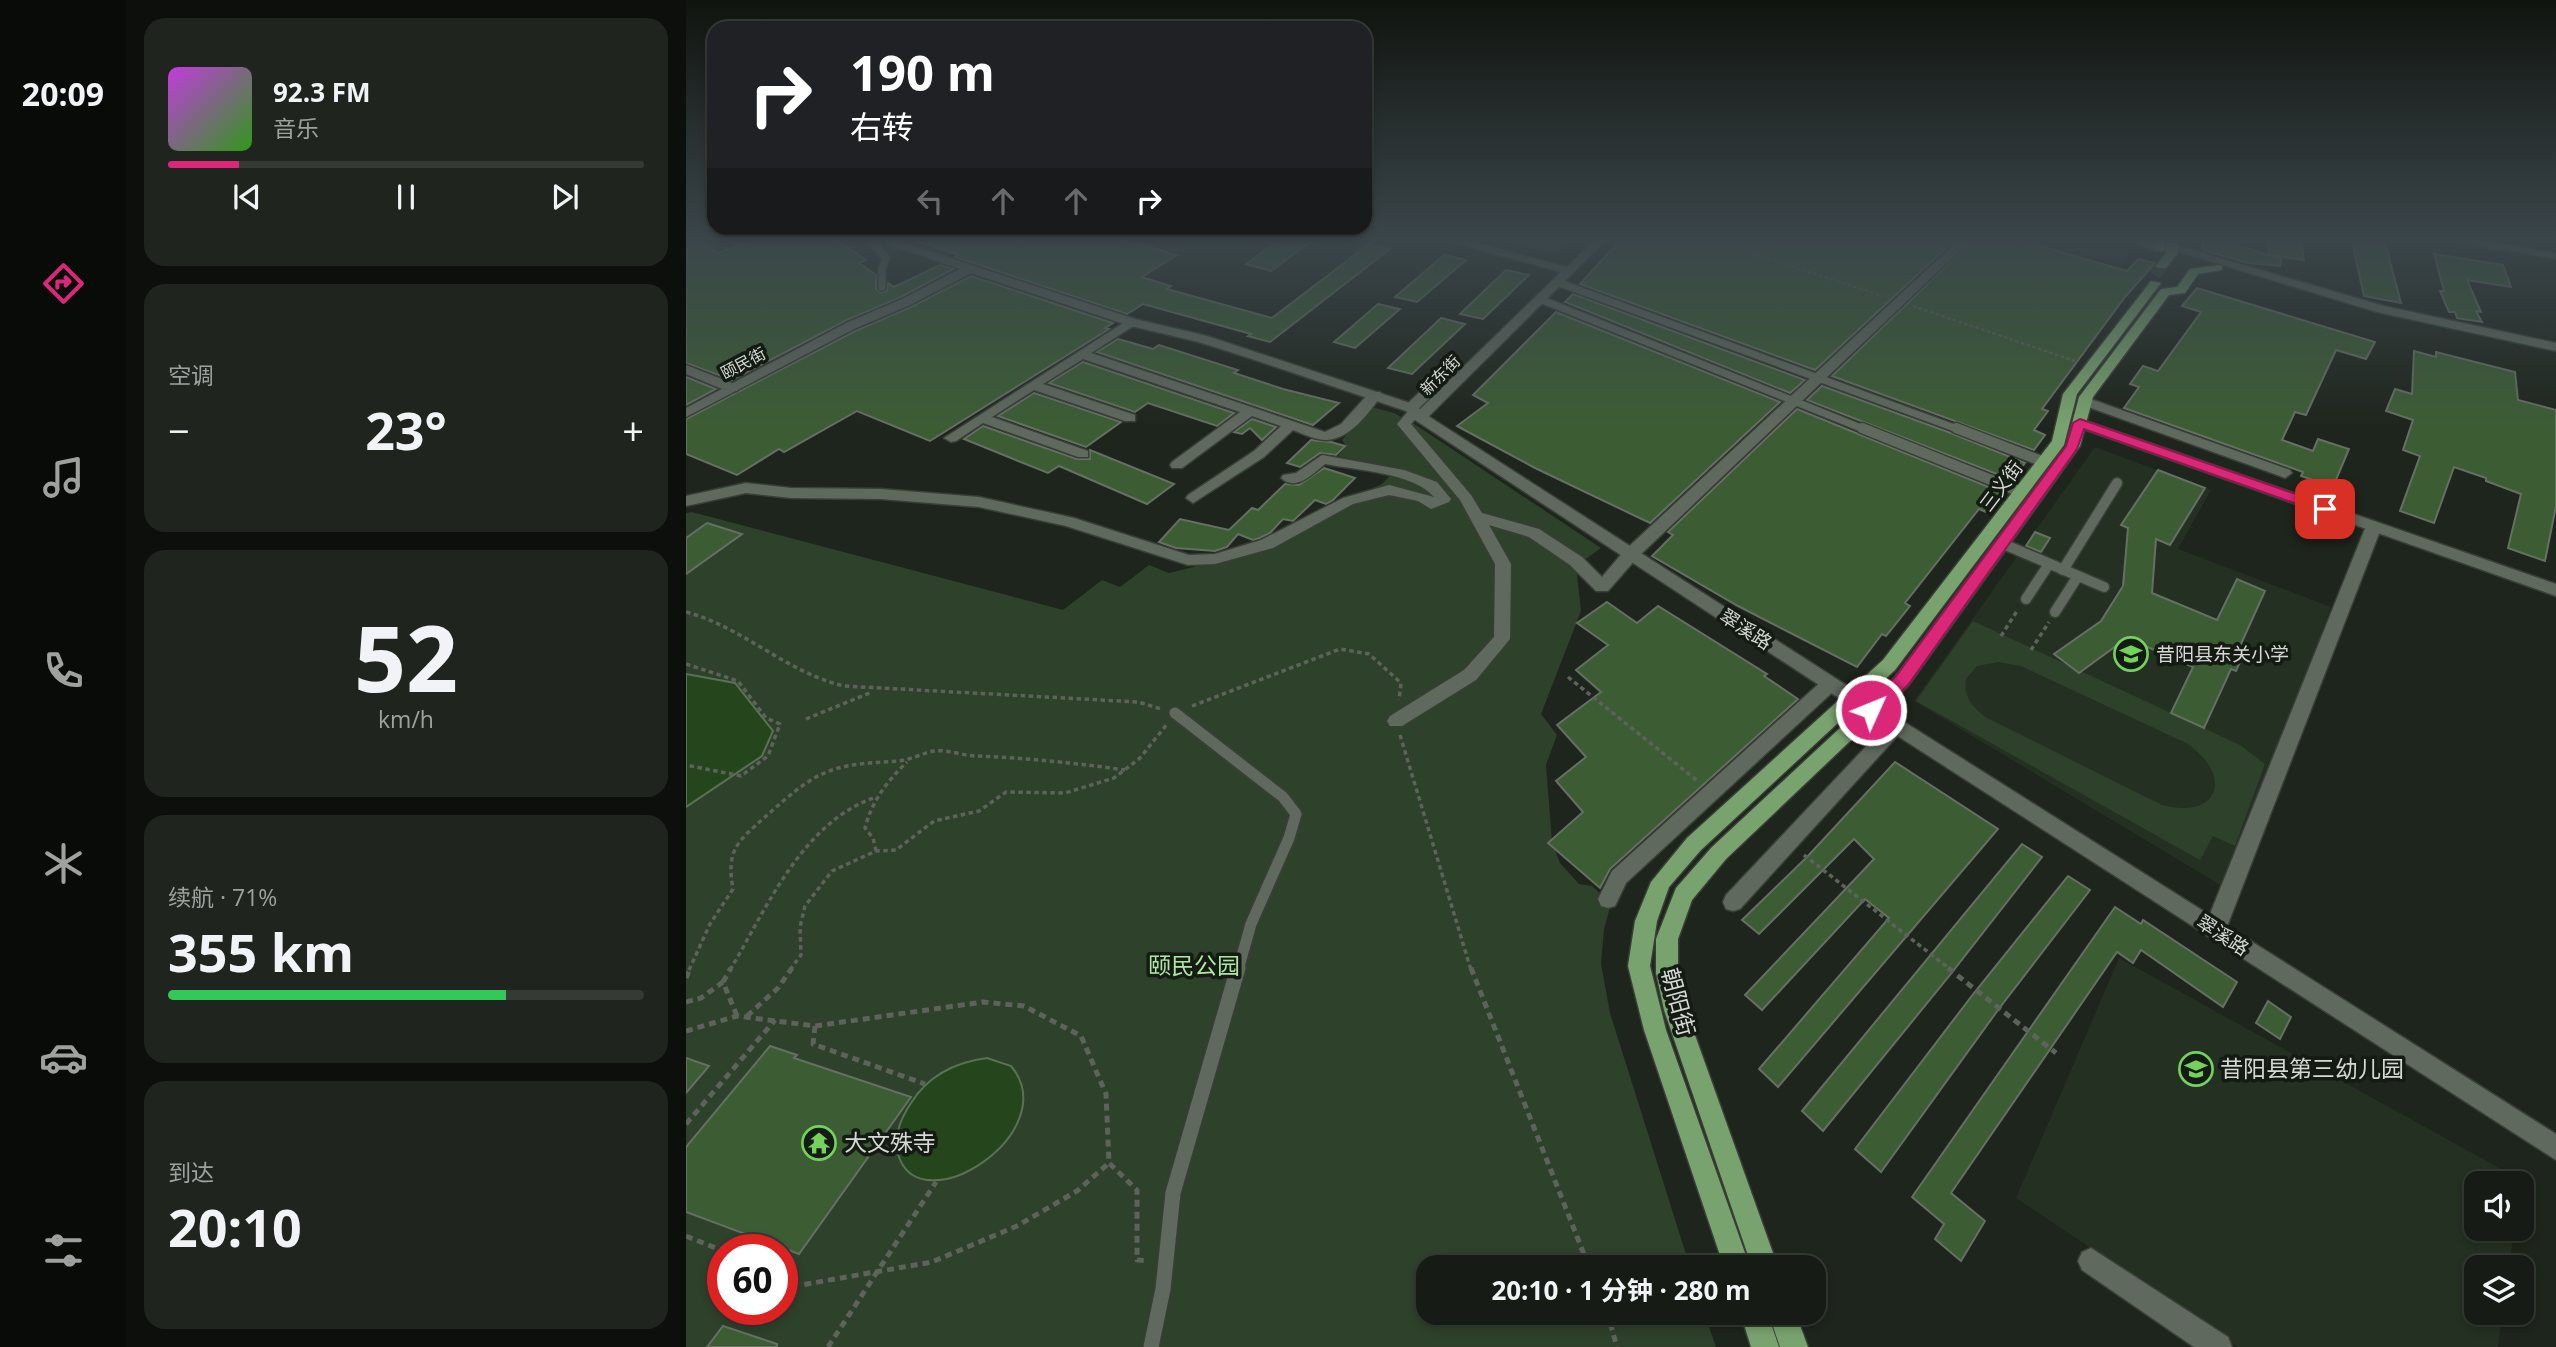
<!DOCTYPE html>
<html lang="zh">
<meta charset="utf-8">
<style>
:root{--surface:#161c15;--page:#1f251e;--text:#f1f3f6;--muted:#9ea1a0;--line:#353a34;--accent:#db2777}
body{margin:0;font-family:"Open Sans","Noto Sans SC",sans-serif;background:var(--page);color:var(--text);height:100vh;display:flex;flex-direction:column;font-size:26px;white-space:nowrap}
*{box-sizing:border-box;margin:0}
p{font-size:23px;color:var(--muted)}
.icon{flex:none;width:38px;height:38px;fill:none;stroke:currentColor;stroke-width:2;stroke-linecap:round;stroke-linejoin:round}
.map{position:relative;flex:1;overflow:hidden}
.sheet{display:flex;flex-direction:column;gap:18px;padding:18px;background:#0c0f0c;width:560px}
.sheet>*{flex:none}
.guide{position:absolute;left:21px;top:21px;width:665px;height:214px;border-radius:21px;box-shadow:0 4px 10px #0003,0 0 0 2px var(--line);background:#202124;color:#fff;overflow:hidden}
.buttons{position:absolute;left:1778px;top:1171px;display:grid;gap:14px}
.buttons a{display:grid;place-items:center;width:70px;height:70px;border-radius:14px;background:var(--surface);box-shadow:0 4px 10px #0003,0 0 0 2px var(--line);font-size:35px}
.speed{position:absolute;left:21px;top:1234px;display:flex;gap:14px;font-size:35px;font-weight:700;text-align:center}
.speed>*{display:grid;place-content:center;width:91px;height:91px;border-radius:50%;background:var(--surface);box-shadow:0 4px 10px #0003,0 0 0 2px var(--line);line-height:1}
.speed .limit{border:10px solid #d22;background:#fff;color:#111}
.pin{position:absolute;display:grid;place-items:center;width:60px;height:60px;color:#fff;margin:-30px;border-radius:14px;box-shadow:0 4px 10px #0006}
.me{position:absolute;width:77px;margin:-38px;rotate:46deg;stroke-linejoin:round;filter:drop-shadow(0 0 5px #0008)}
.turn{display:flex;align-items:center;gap:24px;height:147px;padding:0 28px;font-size:32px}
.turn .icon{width:91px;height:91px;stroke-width:2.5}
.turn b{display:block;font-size:49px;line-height:60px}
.lanes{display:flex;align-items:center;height:66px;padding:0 28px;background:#0003;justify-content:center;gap:35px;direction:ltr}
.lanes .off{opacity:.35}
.big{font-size:52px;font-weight:700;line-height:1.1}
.sheet .tile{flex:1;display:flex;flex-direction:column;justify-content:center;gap:10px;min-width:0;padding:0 24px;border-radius:21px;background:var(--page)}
.sheet .dial{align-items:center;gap:0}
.dial b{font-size:91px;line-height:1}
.song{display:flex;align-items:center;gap:21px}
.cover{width:84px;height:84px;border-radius:10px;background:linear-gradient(135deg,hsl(290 70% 55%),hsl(110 70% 35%))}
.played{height:7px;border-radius:4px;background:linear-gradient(90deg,var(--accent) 15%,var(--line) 15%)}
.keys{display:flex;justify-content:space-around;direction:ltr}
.heat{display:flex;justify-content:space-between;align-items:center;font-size:38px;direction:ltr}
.charge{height:10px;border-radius:5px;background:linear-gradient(90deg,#34c759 71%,var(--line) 0)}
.trip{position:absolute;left:730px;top:1255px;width:410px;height:70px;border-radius:21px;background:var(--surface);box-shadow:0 4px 10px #0003,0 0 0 2px var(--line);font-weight:700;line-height:70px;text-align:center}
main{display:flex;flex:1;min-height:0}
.tabs{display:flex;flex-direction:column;width:126px;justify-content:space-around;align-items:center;background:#090b08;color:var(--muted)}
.tabs .icon{width:49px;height:49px}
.tabs .current{color:var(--accent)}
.tabs b{font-size:32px;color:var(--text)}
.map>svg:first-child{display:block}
</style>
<main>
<nav class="tabs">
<b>20:09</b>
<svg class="icon current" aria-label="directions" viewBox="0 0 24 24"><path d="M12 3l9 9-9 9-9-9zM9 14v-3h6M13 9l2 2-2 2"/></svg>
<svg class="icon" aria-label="music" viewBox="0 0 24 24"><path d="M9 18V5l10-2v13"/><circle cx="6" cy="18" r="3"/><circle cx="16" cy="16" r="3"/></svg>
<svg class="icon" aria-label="phone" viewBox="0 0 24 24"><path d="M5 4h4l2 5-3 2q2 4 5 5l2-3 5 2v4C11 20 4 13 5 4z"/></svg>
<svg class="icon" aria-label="climate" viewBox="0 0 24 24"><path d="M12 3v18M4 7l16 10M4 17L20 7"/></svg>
<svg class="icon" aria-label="car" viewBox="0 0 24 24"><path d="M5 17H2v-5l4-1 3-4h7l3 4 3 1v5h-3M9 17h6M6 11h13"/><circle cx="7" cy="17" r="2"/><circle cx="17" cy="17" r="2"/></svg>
<svg class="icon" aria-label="filters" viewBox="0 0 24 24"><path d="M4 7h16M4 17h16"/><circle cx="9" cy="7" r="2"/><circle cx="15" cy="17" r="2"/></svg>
</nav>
<section class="sheet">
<div class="tile">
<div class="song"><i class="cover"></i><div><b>92.3 FM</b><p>音乐</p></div></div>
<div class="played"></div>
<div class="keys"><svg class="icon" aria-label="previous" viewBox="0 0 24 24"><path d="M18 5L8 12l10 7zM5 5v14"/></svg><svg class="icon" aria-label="pause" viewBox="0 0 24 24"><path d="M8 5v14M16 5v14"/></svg><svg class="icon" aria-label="next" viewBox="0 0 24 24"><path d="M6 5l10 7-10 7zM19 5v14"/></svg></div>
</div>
<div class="tile"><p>空调</p>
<div class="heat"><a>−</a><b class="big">23°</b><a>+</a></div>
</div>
<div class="tile dial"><b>52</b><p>km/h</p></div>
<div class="tile"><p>续航 · 71%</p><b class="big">355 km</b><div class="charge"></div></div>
<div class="tile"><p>到达</p><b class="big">20:10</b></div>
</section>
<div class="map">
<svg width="1870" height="1347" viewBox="0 0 1870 1347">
<rect width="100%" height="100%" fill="#1e251c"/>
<g fill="#243022">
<polygon points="1343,238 1443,238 1438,245 1450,249 1435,266"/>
<polygon points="1409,447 1525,490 1492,549 1645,607 1541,889 1228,701"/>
<polygon points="1433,958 1835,1180 1834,1183 1790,1183 1790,1228 1828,1229 1823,1267 1790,1267 1790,1312 1816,1313 1812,1347 1552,1347 1330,1198"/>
</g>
<g fill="#2e412a" fill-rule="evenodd">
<polygon points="804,238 888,238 874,251 858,251"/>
<path d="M686,407L708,413L730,425L915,548L890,566L895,611L855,714L871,735L860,765L866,842L874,863L893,884L906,886L925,904L918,929L915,964L924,1013L1004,1267H742V1312L1018,1313L1030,1347H0V513L6,512L377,610L416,580L434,587L463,565L483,573L508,567L578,542L696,484L709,470L652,456L660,446L656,440ZM37,1250H96V1309H37Z"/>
<path d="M1287,621L1554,745L1579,764L1549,846L1527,836L1514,860L1230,701ZM1312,662L1335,666L1500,743C1547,774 1535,820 1476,805L1301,718C1287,708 1277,697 1280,679L1291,666Z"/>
</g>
<g fill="#25461d" stroke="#5a7254" stroke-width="2">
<polygon points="0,674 49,683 87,731 76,756 0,807"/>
<path d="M301,1058L325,1066C380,1132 233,1227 212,1154C207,1136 215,1118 225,1103C242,1076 270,1062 301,1058Z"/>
</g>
<g fill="#3c5d34" stroke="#666f64" stroke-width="2">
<polygon points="0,238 11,238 32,253 72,238 148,238 180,260 173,263 190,275 190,289 195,293 201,291 202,283 208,287 254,265 267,269 215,297 159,321 46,380 0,363"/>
<polygon points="233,238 434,238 491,255 456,277 485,286 481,289 586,318 683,244 704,249 584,342 562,336 565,334 457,304 441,314 269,257 273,255 233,242"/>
<polygon points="596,238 630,238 585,271 560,264"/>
<polygon points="936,238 1271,238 1129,370 894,284"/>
<polygon points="1289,238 1327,238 1441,271 1452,259 1469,263 1439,297 1356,409 1362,411 1348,430 1359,435 1348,450 1146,376"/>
<polygon points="1516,238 1547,238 1548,244 1595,259 1594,266 1562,263 1516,250"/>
<polygon points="1582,238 1615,238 1618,260 1583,255"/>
<polygon points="1665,238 1698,238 1715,303 1678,296"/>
<polygon points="1748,254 1817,265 1825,287 1781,280 1795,312 1790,311 1796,322 1771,318 1769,312 1763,312 1754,291 1758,291"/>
<polygon points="758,255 780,260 731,302 709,297"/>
<polygon points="820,270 843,275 797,319 774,314"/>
<polygon points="285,276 427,323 419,328 423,329 244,441 171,411 98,452 93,449 51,475 0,454 0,419 169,331 225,307"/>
<polygon points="1511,288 1689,342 1680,359 1650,350 1620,415 1609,412 1596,440 1627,451 1632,439 1663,449 1647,487 1615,476 1617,472 1438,408 1453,387 1444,384 1457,366 1472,371 1515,312 1496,306"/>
<polygon points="887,294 1119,380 1104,393 879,302"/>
<polygon points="692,304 714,309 669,348 648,342"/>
<polygon points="870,312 1094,402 964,523 849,468 771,426 802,403 787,395"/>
<polygon points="755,318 779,324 726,374 702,368"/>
<polygon points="432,339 467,349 473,345 552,370 548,373 597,389 653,403 627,425 411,352"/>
<polygon points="1728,351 1750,357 1750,352 1829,372 1832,400 1870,410 1870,506 1859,561 1822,548 1835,494 1800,481 1800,478 1768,467 1748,523 1714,511 1734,456 1717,450 1727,420 1700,411 1709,389 1726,394"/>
<polygon points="397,362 548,413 531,426 462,403 449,412 363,383"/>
<polygon points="0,377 30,389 0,405"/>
<polygon points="1136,386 1265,433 1339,463 1326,480 1121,400"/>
<polygon points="348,393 435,422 400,447 312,416"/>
<polygon points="1111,409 1315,492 1300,512 1293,509 1219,603 1224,606 1200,636 1196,634 1171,667 1052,606 966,556 987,535 982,532"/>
<polygon points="566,419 590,427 576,440 564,428 556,434 548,432"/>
<polygon points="297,426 391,459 404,459 404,450 488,484 461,504 373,466 362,473 278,439"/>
<polygon points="625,440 645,442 659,446 650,455 634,453 614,467 601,463"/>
<polygon points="638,468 669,478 647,500 640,504 629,500 607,521 597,519 584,533 574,538 567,540 552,534 541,547 529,551 490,548 473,542 494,519 543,530 566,508 572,510 599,484 613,485"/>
<polygon points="1472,470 1519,488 1484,545 1470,539 1466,593 1531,620 1551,579 1579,591 1555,644 1561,646 1550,671 1545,669 1518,728 1485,713 1507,667 1441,638 1393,673 1368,654 1415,621 1437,586 1442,528 1435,525"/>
<polygon points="21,523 56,534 0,574 0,538"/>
<polygon points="1349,532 1364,538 1355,552 1340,546"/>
<polygon points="921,602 951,623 972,606 1081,674 1078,676 1112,699 924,869 914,888 862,843 897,812 870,781 900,757 871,725 915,692 890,670 922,645 891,623"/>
<polygon points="1209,762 1312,829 1092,1087 1073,1069 1203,918 1179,899 1076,1010 1059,995 1188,859 1168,839 1073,934 1056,920 1121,857"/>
<polygon points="1336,844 1356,857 1264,975 1137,1131 1116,1111"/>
<polygon points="1382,876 1404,890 1312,1010 1195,1172 1169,1149 1288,993"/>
<polygon points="1429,907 1455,924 1457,920 1551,982 1537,1007 1455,950 1447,963 1431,952 1265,1193 1299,1221 1275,1261 1249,1239 1258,1224 1226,1197"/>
<polygon points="1582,1001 1605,1017 1594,1039 1570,1023"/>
<polygon points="84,1046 111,1055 108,1058 225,1097 113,1254 0,1212 0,1147"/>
<polygon points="0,1058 23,1066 0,1093"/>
<polygon points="37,1326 91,1344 91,1347 21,1347"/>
</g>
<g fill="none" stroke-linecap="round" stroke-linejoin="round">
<polyline stroke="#394037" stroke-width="12" stroke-dasharray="12 6" stroke-linecap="butt" points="1469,275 1476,266"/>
<g stroke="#393f37" stroke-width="10">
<g id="service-far3">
<polyline points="182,238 200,258 196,268 196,287"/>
<polyline points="871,282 1274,430"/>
<polyline points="854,299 1180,430"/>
</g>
</g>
<g stroke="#393f37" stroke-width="13">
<g id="service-far2">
<polyline points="1176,428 1335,492"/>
<polyline points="1270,428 1358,462"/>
<polyline points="1315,543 1418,587"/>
<polyline points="1377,570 1431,483"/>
<polyline points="1340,599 1363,564"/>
<polyline points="1369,612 1392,576"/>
</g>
</g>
<g stroke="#393f37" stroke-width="15">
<polyline id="service-far1" points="489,713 597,797 610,814 603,838 565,924 552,970"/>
</g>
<g stroke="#393f37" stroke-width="18">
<polyline id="service" points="465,1347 477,1289 487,1193 552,968"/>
</g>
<g stroke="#393f37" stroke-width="3">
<polygon id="pedestrian" points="1439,238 1454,238 1479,249 1470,251"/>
</g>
<g stroke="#393f37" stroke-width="3">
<g id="minor">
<polygon points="1275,238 1287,238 950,559 922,591 910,591 884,565 843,537 803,525 825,564 824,639 790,680 716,726 704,726 701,721 704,716 778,670 808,637 809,564 774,500 711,424 724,409 734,409 736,412 725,424 785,495 796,513 853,529 896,557 916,577 938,551"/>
<path d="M445,318L451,322L449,325L405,353L639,432L655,424L684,392H694L696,395C682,413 665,439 640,440C630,440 617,434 607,430L578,457L507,503L500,498L502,495L568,451L595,426L566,416L496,468H486L484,465L486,462L554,412L397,359L357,384L449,415V421H439L348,390L306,417L402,451V457H392L297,423L270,441L265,442L258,438Z"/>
<polygon points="0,365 51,385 53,388 51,391 41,391 0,374"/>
<polygon points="1399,397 1604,470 1606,473 1599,478 1594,476 1394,404 1392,401"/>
<path d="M636,455L718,470L751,482L765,499L763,502L745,509L732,501L703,495L667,504L587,548L529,564L502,565L380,526L293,507L195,499L105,498L60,493L0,506V496L60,483L105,488L195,489L293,497L388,518L503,555L529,554L575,540L657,498L703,485L748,497C728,473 670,470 639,464C627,474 610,492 595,478L597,475L610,473Z"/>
<polygon points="1688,521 1696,526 1540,929 1537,936 1529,939 1521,936 1518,929 1680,526"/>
<polygon points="1144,677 1150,679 1153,684 1150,689 940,883 929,906 922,908 915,906 912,899 926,871 1138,679"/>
<polygon points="1210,719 1216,721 1219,726 1216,731 1054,909 1047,911 1040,909 1037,902 1040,895 1204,721"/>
<polygon points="1405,1248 1542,1337 1546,1347 1508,1347 1396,1270 1392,1261 1396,1252"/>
</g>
</g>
<g stroke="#393f37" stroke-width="3">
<g id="tertiary">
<polygon points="186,238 203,238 449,319 521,336 730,405 739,414 1174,694 1870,1134 1870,1160 1162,704 729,420 720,411 563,358 513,342 441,325 285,273 224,305 168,329 0,417 0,408 160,323 216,299 274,269"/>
<polygon points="1750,238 1779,238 1870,253 1870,259"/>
<polygon points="1394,419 1870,584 1870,596 1389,426 1387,423"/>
</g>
</g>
<g stroke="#393f37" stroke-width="3">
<g id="secondary">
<polygon points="751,238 771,238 881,267 910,238 922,238 739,420 729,420 729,414 875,272"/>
<polygon points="1465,238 1698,306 1870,343 1870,351 1691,312 1464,243"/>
<polygon points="765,366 771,370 770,373 730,411 720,411 720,405 760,367"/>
</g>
</g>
<g stroke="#393f37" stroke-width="3">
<g id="primary">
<polygon points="1463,238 1474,238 1480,249 1478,251 1470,251"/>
<polygon points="1482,238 1493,238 1492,253 1480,268 1472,268 1470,266 1480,253"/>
<polygon points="1532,265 1536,266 1536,270 1512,274 1499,293 1483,295 1407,397 1394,446 1222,686 1040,859 1006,900 992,939 992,973 1000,1010 1092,1267 1066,1267 978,1010 970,973 970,939 990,888 1026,847 1210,676 1380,446 1393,397 1475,289 1491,287 1504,269"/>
<polygon points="1465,281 1475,283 1391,394 1378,445 1209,670 1015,850 983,887 971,921 964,966 980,1030 1064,1267 1038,1267 958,1030 942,966 949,921 965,882 1001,838 1197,660 1366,441 1377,394"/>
<polygon points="1054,1312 1081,1312 1093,1347 1065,1347"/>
<polygon points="1082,1312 1109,1312 1122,1347 1094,1347"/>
</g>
</g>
<g stroke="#5d635b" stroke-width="2.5" stroke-dasharray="3.5 2.5" stroke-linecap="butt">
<polyline points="1019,238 1197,296"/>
<polyline points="1227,306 1389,361"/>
</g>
<g stroke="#5d635b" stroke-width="3.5" stroke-dasharray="4.5 3.5" stroke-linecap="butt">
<path d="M0,612C59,628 101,673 158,686L452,702L475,709"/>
<polyline points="1315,636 1331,611"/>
<polyline points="1345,650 1363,622"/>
<polyline points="0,664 52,681 80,718 94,724 82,756 55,776 0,765"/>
<polyline points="882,677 1013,782"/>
<polyline points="506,706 654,649 683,654 715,683 713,700"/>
<polyline points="120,719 186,692"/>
<polyline points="714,735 785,970"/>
<path d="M190,851L187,838L179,828C186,801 201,781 221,762"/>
<polyline points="1118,855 1265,970"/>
<path d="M3,970L24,924L47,889C40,850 51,842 79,817C95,803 114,785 134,775C158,763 186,763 212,761C225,760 236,753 248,751C261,749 277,756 291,756C340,758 390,763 439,770"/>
<path d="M44,970C81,908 116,822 190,797"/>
<polyline points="104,970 115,955 114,927 119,906 146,871 190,851 210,850 248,821 293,811 320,792 379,793 428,778 454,758 481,724"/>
</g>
<g stroke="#5d635b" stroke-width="5" stroke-dasharray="7 5" stroke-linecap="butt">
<polyline points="785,968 903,1267"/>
<polyline points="1262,968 1370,1053"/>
<polyline points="0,978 4,968"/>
<polyline points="37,982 45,968"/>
<polyline points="0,1002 15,998 37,982 51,1016"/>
<polyline points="61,1016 92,988 106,968"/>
<polyline points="129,1026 127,1044 239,1084"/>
<polyline points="0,1031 51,1016 129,1026 297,1002 338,1006 395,1036 420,1094 423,1163 451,1190 451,1260 462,1261"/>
<polyline points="0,1124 89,1020"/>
<polyline points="0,1236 37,1251"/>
<polyline points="96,1277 115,1285 246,1262 331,1226 391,1191 423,1163"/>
<polyline points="921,1312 931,1347"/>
<polyline points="142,1347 250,1182"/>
</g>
<use href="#service-far3" stroke="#60695e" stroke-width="7"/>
<use href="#service-far2" stroke="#60695e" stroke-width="10"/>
<use href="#service-far1" stroke="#60695e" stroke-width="11"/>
<use href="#service" stroke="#60695e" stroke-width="15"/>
<use href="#pedestrian" fill="#60695e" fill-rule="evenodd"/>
<use href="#minor" fill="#60695e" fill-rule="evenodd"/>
<use href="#tertiary" fill="#60695e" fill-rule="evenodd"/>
<use href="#secondary" fill="#60695e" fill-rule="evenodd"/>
<use href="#primary" fill="#79a36e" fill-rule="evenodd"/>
</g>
<linearGradient id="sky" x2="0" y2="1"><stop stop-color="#10140f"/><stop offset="0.56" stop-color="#3b464b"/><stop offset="1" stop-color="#3b464b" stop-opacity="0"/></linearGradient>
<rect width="1870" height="427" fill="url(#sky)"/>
<polygon fill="#db2777" stroke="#8e194d" stroke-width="2" points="1394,419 1644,506 1646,509 1639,513 1634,512 1398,429 1391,449 1222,685 1191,715 1180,715 1177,710 1180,706 1210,676 1380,446 1387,423"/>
<defs>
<g id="school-ring" transform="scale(1.75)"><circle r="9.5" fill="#141b13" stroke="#74d25c" stroke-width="1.5"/><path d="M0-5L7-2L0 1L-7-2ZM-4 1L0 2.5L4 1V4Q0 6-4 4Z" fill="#74d25c"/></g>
<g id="temple-ring" transform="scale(1.75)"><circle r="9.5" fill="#141b13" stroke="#74d25c" stroke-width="1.5"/><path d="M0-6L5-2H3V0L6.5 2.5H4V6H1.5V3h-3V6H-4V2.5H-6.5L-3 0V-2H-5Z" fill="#74d25c"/></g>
</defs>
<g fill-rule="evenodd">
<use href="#school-ring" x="1445" y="654"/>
<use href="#school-ring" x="1510" y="1069"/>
<use href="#temple-ring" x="133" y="1143"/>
</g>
<g text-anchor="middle" stroke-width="7" stroke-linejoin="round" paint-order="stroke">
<g font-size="16" fill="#d4d9d3" stroke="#141b13">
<text transform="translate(57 363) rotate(-28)" y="6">颐民街</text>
<text transform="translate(754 375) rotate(-45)" y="6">新东街</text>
</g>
<g font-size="19" fill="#d4d9d3" stroke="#141b13">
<text transform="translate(1315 486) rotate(-53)" y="7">三义街</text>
<text transform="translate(1060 629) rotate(33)" y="7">翠溪路</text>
<text transform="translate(1537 935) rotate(33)" y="7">翠溪路</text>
</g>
<g font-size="19" fill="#d4d9d3" stroke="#141b13" text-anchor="start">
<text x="1470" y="661">昔阳县东关小学</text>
</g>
<g font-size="23" fill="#b0e6a4" stroke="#141b13">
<text x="508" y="974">颐民公园</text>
</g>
<g font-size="23" fill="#d4d9d3" stroke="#141b13">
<text transform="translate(992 1002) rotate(75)" y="8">朝阳街</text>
</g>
<g font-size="23" fill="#d4d9d3" stroke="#141b13" text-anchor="start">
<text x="1534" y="1077">昔阳县第三幼儿园</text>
<text x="158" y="1151">大文殊寺</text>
</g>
</g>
</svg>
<div class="buttons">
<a><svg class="icon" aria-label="sound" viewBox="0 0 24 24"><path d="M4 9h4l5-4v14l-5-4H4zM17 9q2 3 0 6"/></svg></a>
<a><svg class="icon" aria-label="layers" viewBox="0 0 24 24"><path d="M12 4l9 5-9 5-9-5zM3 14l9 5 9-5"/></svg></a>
</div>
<div class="speed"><div class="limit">60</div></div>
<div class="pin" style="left:1639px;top:509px;background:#d93025"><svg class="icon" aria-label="arrive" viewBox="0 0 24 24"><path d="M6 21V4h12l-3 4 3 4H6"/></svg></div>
<svg class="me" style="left:1185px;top:710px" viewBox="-20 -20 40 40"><circle r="17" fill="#db2777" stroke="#fff" stroke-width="3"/><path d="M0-11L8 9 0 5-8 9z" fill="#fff"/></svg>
<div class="trip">20:10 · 1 分钟 · 280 m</div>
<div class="guide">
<div class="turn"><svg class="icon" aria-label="right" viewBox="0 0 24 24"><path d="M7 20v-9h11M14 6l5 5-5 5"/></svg><div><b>190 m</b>右转</div></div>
<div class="lanes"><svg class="icon off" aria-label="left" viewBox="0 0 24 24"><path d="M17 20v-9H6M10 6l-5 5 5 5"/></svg><svg class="icon off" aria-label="ahead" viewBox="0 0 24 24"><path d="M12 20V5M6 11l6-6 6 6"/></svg><svg class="icon off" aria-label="ahead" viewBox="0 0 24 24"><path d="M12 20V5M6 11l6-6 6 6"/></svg><svg class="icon" aria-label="right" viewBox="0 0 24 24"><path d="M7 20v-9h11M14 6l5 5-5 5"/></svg></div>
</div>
</div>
</main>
